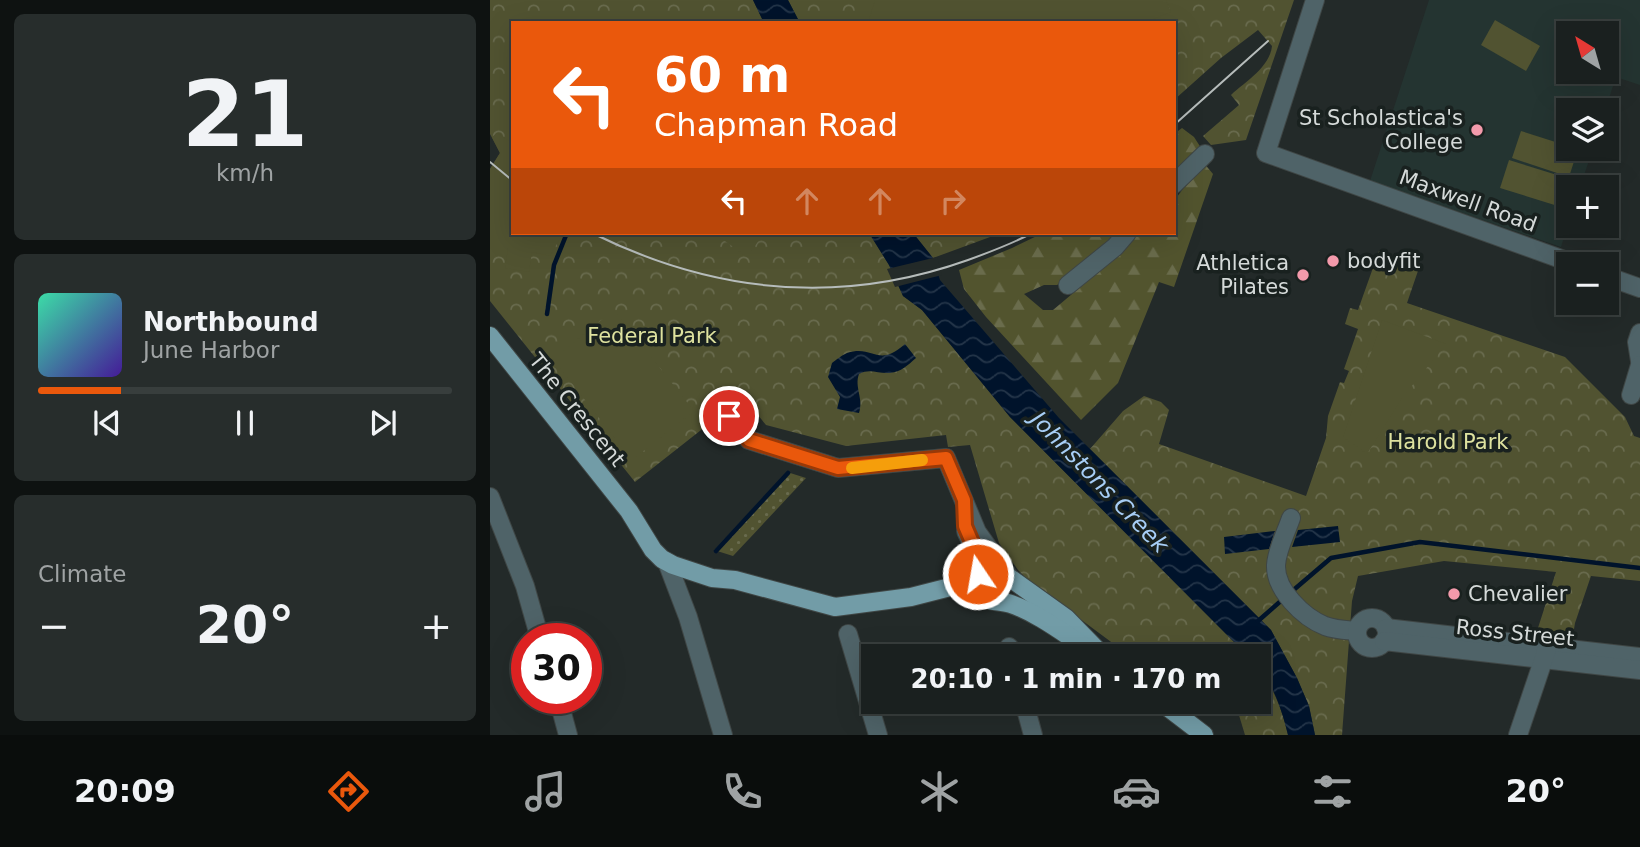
<!DOCTYPE html>
<meta charset="utf-8">
<style>
:root{--surface:#1a201f;--page:#272d2c;--text:#f1f3f6;--muted:#9fa3a4;--line:#383e3d;--accent:#ea580c}
body{margin:0;font-family:"DejaVu Sans",sans-serif;background:var(--page);color:var(--text);height:100vh;display:flex;flex-direction:column;font-size:26px;white-space:nowrap}
*{box-sizing:border-box;margin:0}
p{font-size:23px;color:var(--muted)}
.icon{flex:none;width:38px;height:38px;fill:none;stroke:currentColor;stroke-width:2;stroke-linecap:round;stroke-linejoin:round}
.map{position:relative;flex:1;overflow:hidden}
.details{display:flex;flex-direction:column;gap:14px;padding:14px;background:#0e1211;width:490px}
.details>*{flex:none}
.guide{position:absolute;left:21px;top:21px;width:665px;height:214px;border-radius:0px;box-shadow:0 7px 28px #0002,0 0 0 2px var(--line);background:#ea580c;color:#fff;overflow:hidden}
.needle{width:46px;rotate:323deg}
.controls{position:absolute;left:1066px;top:21px;display:grid;gap:14px}
.controls a{display:grid;place-items:center;width:63px;height:63px;border-radius:0px;background:var(--surface);box-shadow:0 7px 28px #0002,0 0 0 2px var(--line);font-size:35px}
.speed{position:absolute;left:21px;top:623px;display:flex;gap:14px;font-size:35px;font-weight:700;text-align:center}
.speed>*{display:grid;place-content:center;width:91px;height:91px;border-radius:50%;background:var(--surface);box-shadow:0 7px 28px #0002,0 0 0 2px var(--line);line-height:1}
.speed .limit{border:10px solid #d22;background:#fff;color:#111}
.pin{position:absolute;display:grid;place-items:center;width:60px;height:60px;color:#fff;margin:-30px;border:4px solid #fff;border-radius:50%;box-shadow:0 2px 7px #0007}
.me{position:absolute;width:77px;margin:-38px;rotate:348deg;stroke-linejoin:round;filter:drop-shadow(0 0 5px #0008)}
.turn{display:flex;align-items:center;gap:24px;height:147px;padding:0 28px;font-size:32px}
.turn .icon{width:91px;height:91px;stroke-width:2.5}
.turn b{display:block;font-size:49px;line-height:60px}
.lanes{display:flex;align-items:center;height:66px;padding:0 28px;background:#0003;justify-content:center;gap:35px;direction:ltr}
.lanes .off{opacity:.35}
.big{font-size:52px;font-weight:700;line-height:1.1}
.details .widget{flex:1;display:flex;flex-direction:column;justify-content:center;gap:10px;min-width:0;padding:0 24px;border-radius:10px;background:var(--page)}
.details .dial{align-items:center;gap:0}
.dial b{font-size:91px;line-height:1}
.song{display:flex;align-items:center;gap:21px}
.cover{width:84px;height:84px;border-radius:10px;background:linear-gradient(135deg,hsl(160 70% 55%),hsl(260 70% 35%))}
.played{height:7px;border-radius:4px;background:linear-gradient(90deg,var(--accent) 20%,var(--line) 20%)}
.keys{display:flex;justify-content:space-around;direction:ltr}
.heat{display:flex;justify-content:space-between;align-items:center;font-size:38px;direction:ltr}
.trip{position:absolute;left:371px;top:644px;width:410px;height:70px;border-radius:0px;background:var(--surface);box-shadow:0 7px 28px #0002,0 0 0 2px var(--line);font-weight:700;line-height:70px;text-align:center}
.menu{display:flex;height:112px;justify-content:space-around;align-items:center;background:#0a0d0c;color:var(--muted)}
.menu .icon{width:49px;height:49px}
.menu .on{color:var(--accent)}
.menu b{font-size:32px;color:var(--text)}
main{display:flex;flex:1;min-height:0}
.map>svg:first-child{display:block}
</style>
<main>
<section class="details">
<div class="widget dial"><b>21</b><p>km/h</p></div>
<div class="widget">
<div class="song"><i class="cover"></i><div><b>Northbound</b><p>June Harbor</p></div></div>
<div class="played"></div>
<div class="keys"><svg class="icon" aria-label="previous" viewBox="0 0 24 24"><path d="M18 5L8 12l10 7zM5 5v14"/></svg><svg class="icon" aria-label="pause" viewBox="0 0 24 24"><path d="M8 5v14M16 5v14"/></svg><svg class="icon" aria-label="next" viewBox="0 0 24 24"><path d="M6 5l10 7-10 7zM19 5v14"/></svg></div>
</div>
<div class="widget"><p>Climate</p>
<div class="heat"><a>−</a><b class="big">20°</b><a>+</a></div>
</div>
</section>
<div class="map">
<svg width="1150" height="735" viewBox="0 0 1150 735">
<defs>
<pattern id="grass-dots" width="8" height="8" patternUnits="userSpaceOnUse" patternTransform="scale(1.75)"><rect width="8" height="8" fill="#515331"/><path d="M2 2h.1M6 6h.1" fill="none" stroke="#696b4e" stroke-width="1.8" stroke-linecap="round"/></pattern>
<pattern id="forest-firs" width="22" height="20" patternUnits="userSpaceOnUse" patternTransform="scale(1.75)"><rect width="22" height="20" fill="#52542e"/><path d="M5 1l3.5 6h-7zM16 11l3.5 6h-7z" fill="#6a6c4c"/></pattern>
<pattern id="park-crowns" width="20" height="18" patternUnits="userSpaceOnUse" patternTransform="scale(1.75)"><rect width="20" height="18" fill="#515331"/><path d="M2 6a3 3 0 1 1 6 0M12 15a3 3 0 1 1 6 0" fill="none" stroke="#696b4e"/></pattern>
<pattern id="water-waves" width="16" height="10" patternUnits="userSpaceOnUse" patternTransform="scale(1.75)"><rect width="16" height="10" fill="#00132b"/><path d="M0 5q4-4 8 0t8 0" fill="none" stroke="#243549"/></pattern>
</defs>
<rect width="100%" height="100%" fill="#232a29"/>
<path fill="#243431" fill-rule="evenodd" d="M939,0H1150V85L1126,77L1115,110H1078V149H1103L1090,187H1078V224L1071,247L880,181ZM1078,33H1116V72H1078Z"/>
<polygon fill="url(#grass-dots)" points="297,472 316,478 243,556 224,550"/>
<g fill="url(#forest-firs)">
<polygon points="692,128 704,137 713,151 684,177 684,134"/>
<polygon points="713,162 723,174 684,287 669,282 628,383 591,420 496,317 474,289 469,270 522,248 553,233 628,233 591,269 567,285 554,285 534,294 553,310 563,310 631,253 647,235 684,233 684,201"/>
</g>
<g fill="url(#park-crowns)">
<polygon points="0,0 263,0 274,23 23,23 23,233 379,233 399,265 413,296 432,310 520,417 758,656 640,656 539,581 528,570 509,543 480,445 458,447 456,435 356,446 276,425 253,397 145,482 0,301 0,169 10,153 0,134"/>
<path d="M298,0H804L756,140L721,145L713,136L749,105L741,95C756,81 780,67 782,46L768,30L731,58L684,100V23H310Z"/>
<polygon points="423,233 511,233 443,258"/>
<polygon points="889,251 930,265 917,303 1075,357 1135,417 1144,436 1150,438 1150,581 1101,576 1085,623 1083,635 1047,631 1066,572 954,561 868,576 862,601 852,735 825,735 819,706 807,678 781,630 600,449 633,411 654,396 671,402 679,410 669,444 816,496 836,438 838,416 850,382 854,383 859,371 854,369 868,329 855,324 860,308 868,310"/>
<path d="M768,668C784,688 792,710 798,735H755L745,702H768Z"/>
</g>
<g fill="#515331">
<polygon points="385,0 676,0 681,12 653,23 378,23"/>
<polygon points="1005,20 1050,46 1036,71 991,45"/>
<polygon points="1031,131 1078,146 1078,149 1088,149 1079,177 1022,158"/>
<polygon points="7,133 23,143 23,233 73,233 60,256 42,252 39,272 15,268 18,248 0,248 0,169 10,153 2,137"/>
<polygon points="1019,160 1080,179 1071,207 1010,188"/>
<polygon points="224,233 274,233 257,257"/>
<polygon points="124,310 204,411 142,460 63,359"/>
<polygon points="892,320 956,344 912,398 877,454 853,437"/>
</g>
<g fill="url(#water-waves)">
<polygon points="263,0 298,0 310,23 274,23"/>
<path d="M379,233H423L443,258L450,280L569,418L781,630L807,678L819,706L825,735H798C794,718 789,702 781,686C775,673 768,673 768,656H758L520,417L432,310L413,296L399,265Z"/>
<path d="M415,344L426,358C418,365 411,372 400,373C388,374 380,368 369,374C364,387 374,399 369,413L347,409L350,397L338,377L342,363C346,360 352,355 357,353C384,344 387,369 415,344Z"/>
<polygon points="848,526 850,542 802,547 808,530"/>
<polygon points="785,531 779,549 735,554 734,537"/>
</g>
<polygon fill="#232a29" points="447,257 452,275 405,287 397,269"/>
<g fill="none" stroke-linecap="round" stroke-linejoin="round">
<g stroke="#00132b" stroke-width="4.5">
<polyline points="57,314 64,265 77,233"/>
<polyline points="226,551 298,473"/>
<polyline points="800,593 841,558 930,542 1150,568"/>
<polyline points="768,621 793,599"/>
</g>
<g stroke="#3f4645" stroke-width="20">
<g id="minor">
<polyline points="825,0 776,153 1085,264"/>
<polyline points="684,184 715,154"/>
<polyline points="1116,276 1150,288"/>
<polyline points="578,285 625,247 637,233"/>
<polyline points="1150,333 1147,342 1150,361"/>
<polyline points="1141,395 1150,365"/>
<polyline points="239,416 259,440 348,468 456,458 487,532 517,574"/>
<polyline points="0,497 35,586 50,639"/>
<path d="M801,518C796,533 787,549 786,565C785,590 813,617 835,626C846,630 856,630 867,631"/>
<polyline points="476,531 488,557 488,574"/>
<polyline points="177,562 198,617 233,735"/>
<circle cx="882" cy="633" r="15"/>
<polyline points="896,628 1150,657"/>
<polyline points="358,634 388,735"/>
<polyline points="894,641 1150,670"/>
<polyline points="519,647 522,656"/>
<polyline points="68,698 78,735"/>
<polyline points="534,702 543,735"/>
<polyline points="1028,735 1057,649"/>
</g>
</g>
<g stroke="#3f4645" stroke-width="20">
<g id="major">
<polyline points="0,336 139,511 163,550 172,559 183,565 222,578 245,580 345,607 421,597 468,585 483,578 494,569 506,568 576,618 613,656"/>
<path d="M487,576L486,589C495,605 507,599 521,604C547,613 572,632 595,647"/>
<polyline points="671,702 714,735"/>
</g>
</g>
<use href="#minor" stroke="#4f6368" stroke-width="18"/>
<use href="#major" stroke="#729ca7" stroke-width="18"/>
<g stroke="#b6bcbb" stroke-width="2">
<polyline points="684,125 778,41"/>
<polyline points="0,162 23,181"/>
<path d="M102,233C225,294 349,306 478,260C500,252 522,244 542,233"/>
</g>
</g>
<g fill="none" stroke-linecap="round" stroke-linejoin="round">
<g stroke="#983908" stroke-width="18">
<polyline id="route" points="239,416 259,440 348,468 456,458 474,500 475,526 487,554 488,574"/>
</g>
<use href="#route" stroke="#ea580c" stroke-width="12"/>
<polyline stroke="#f59e0b" stroke-width="12" points="362,468 432,460"/>
</g>
<g fill="#f39aab" stroke="#19211f" stroke-width="2.5">
<circle cx="987" cy="130" r="7"/>
<circle cx="843" cy="261" r="7"/>
<circle cx="813" cy="275" r="7"/>
<circle cx="964" cy="594" r="7"/>
</g>
<g text-anchor="middle" stroke-width="7" stroke-linejoin="round" paint-order="stroke">
<g font-size="21" fill="#d5dad9" stroke="#19211f" text-anchor="end">
<text x="973" y="125">St Scholastica's<tspan x="973" dy="24">College</tspan></text>
<text x="857" y="268" text-anchor="start">bodyfit</text>
<text x="799" y="270">Athletica<tspan x="799" dy="24">Pilates</tspan></text>
<text x="978" y="601" text-anchor="start">Chevalier</text>
</g>
<g font-size="21" fill="#d5dad9" stroke="#19211f">
<text transform="translate(978 201) rotate(20)" y="7">Maxwell Road</text>
<text transform="translate(87 410) rotate(51)" y="7">The Crescent</text>
<text transform="translate(1025 633) rotate(6)" y="7">Ross Street</text>
</g>
<g font-size="21" fill="#dee29f" stroke="#19211f">
<text x="162" y="343">Federal Park</text>
<text x="958" y="449">Harold Park</text>
</g>
<g font-size="23" font-style="italic" fill="#a7cef6" stroke="#19211f">
<text transform="translate(610 482) rotate(46)" y="8">Johnstons Creek</text>
</g>
</g>
</svg>
<div class="controls">
<a><svg class="needle" viewBox="-14 -14 28 28"><path d="M0-13l5 13h-10z" fill="#e53935"/><path d="M0 13l5-13h-10z" fill="#9fa3a4"/></svg></a>
<a><svg class="icon" aria-label="layers" viewBox="0 0 24 24"><path d="M12 4l9 5-9 5-9-5zM3 14l9 5 9-5"/></svg></a>
<a>+</a>
<a>−</a>
</div>
<div class="speed"><div class="limit">30</div></div>
<div class="pin" style="left:239px;top:416px;background:#d93025"><svg class="icon" aria-label="arrive" viewBox="0 0 24 24"><path d="M6 21V4h12l-3 4 3 4H6"/></svg></div>
<svg class="me" style="left:488px;top:574px" viewBox="-20 -20 40 40"><circle r="17" fill="#ea580c" stroke="#fff" stroke-width="3"/><path d="M0-11L8 9 0 5-8 9z" fill="#fff"/></svg>
<div class="trip">20:10 · 1 min · 170 m</div>
<div class="guide">
<div class="turn"><svg class="icon" aria-label="left" viewBox="0 0 24 24"><path d="M17 20v-9H6M10 6l-5 5 5 5"/></svg><div><b>60 m</b>Chapman Road</div></div>
<div class="lanes"><svg class="icon" aria-label="left" viewBox="0 0 24 24"><path d="M17 20v-9H6M10 6l-5 5 5 5"/></svg><svg class="icon off" aria-label="ahead" viewBox="0 0 24 24"><path d="M12 20V5M6 11l6-6 6 6"/></svg><svg class="icon off" aria-label="ahead" viewBox="0 0 24 24"><path d="M12 20V5M6 11l6-6 6 6"/></svg><svg class="icon off" aria-label="right" viewBox="0 0 24 24"><path d="M7 20v-9h11M14 6l5 5-5 5"/></svg></div>
</div>
</div>
</main>
<nav class="menu">
<b>20:09</b>
<svg class="icon on" aria-label="directions" viewBox="0 0 24 24"><path d="M12 3l9 9-9 9-9-9zM9 14v-3h6M13 9l2 2-2 2"/></svg>
<svg class="icon" aria-label="music" viewBox="0 0 24 24"><path d="M9 18V5l10-2v13"/><circle cx="6" cy="18" r="3"/><circle cx="16" cy="16" r="3"/></svg>
<svg class="icon" aria-label="phone" viewBox="0 0 24 24"><path d="M5 4h4l2 5-3 2q2 4 5 5l2-3 5 2v4C11 20 4 13 5 4z"/></svg>
<svg class="icon" aria-label="climate" viewBox="0 0 24 24"><path d="M12 3v18M4 7l16 10M4 17L20 7"/></svg>
<svg class="icon" aria-label="car" viewBox="0 0 24 24"><path d="M5 17H2v-5l4-1 3-4h7l3 4 3 1v5h-3M9 17h6M6 11h13"/><circle cx="7" cy="17" r="2"/><circle cx="17" cy="17" r="2"/></svg>
<svg class="icon" aria-label="filters" viewBox="0 0 24 24"><path d="M4 7h16M4 17h16"/><circle cx="9" cy="7" r="2"/><circle cx="15" cy="17" r="2"/></svg>
<b>20°</b>
</nav>
